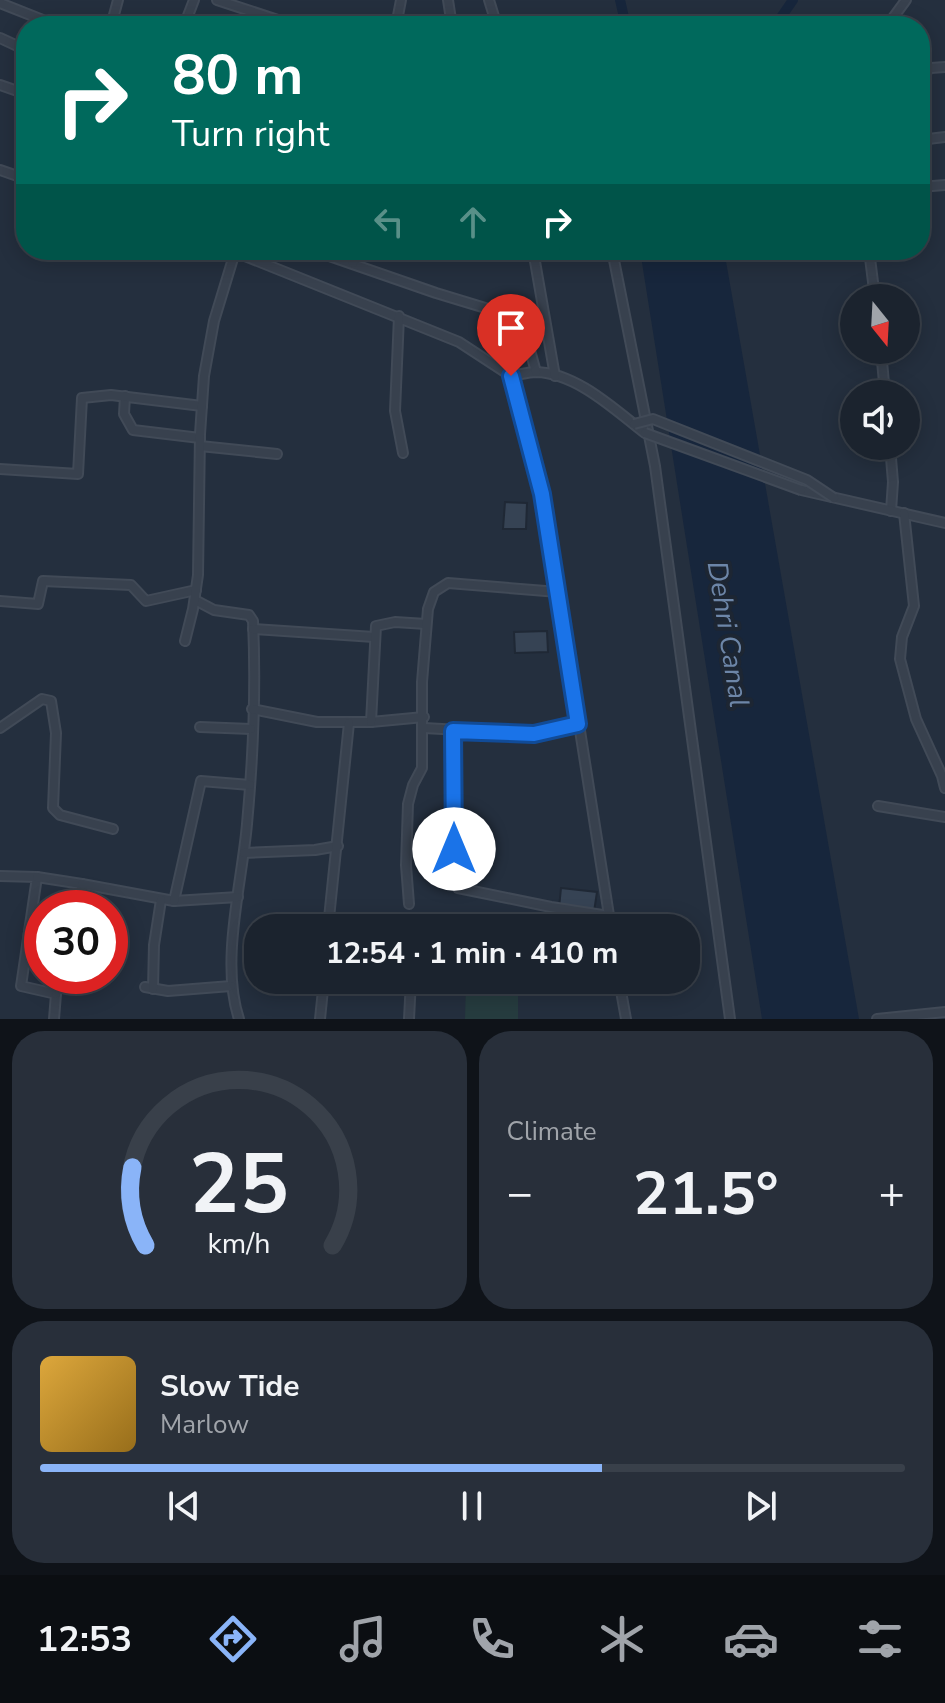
<!DOCTYPE html>
<meta charset="utf-8">
<style>
:root{--surface:#1b232e;--page:#282f3a;--text:#f1f3f6;--muted:#a0a4aa;--line:#39404a;--accent:#8ab4f8}
body{margin:0;font-family:"Nunito Sans",sans-serif;background:var(--page);color:var(--text);height:100vh;display:flex;flex-direction:column;font-size:30px;white-space:nowrap}
*{box-sizing:border-box;margin:0}
p{font-size:26px;color:var(--muted)}
.icon{flex:none;width:44px;height:44px;fill:none;stroke:currentColor;stroke-width:2;stroke-linecap:round;stroke-linejoin:round}
.map{position:relative;height:1019px;overflow:hidden}
.details{display:flex;flex-direction:column;gap:12px;padding:12px;background:#0f1319;flex:1}
.details>*{flex:none}
.hud{position:absolute;left:16px;top:16px;width:914px;height:244px;border-radius:32px;box-shadow:0 4px 20px #0003,0 0 0 2px var(--line);background:#00695c;color:#fff;overflow:hidden}
.needle{width:52px;rotate:162deg}
.controls{position:absolute;left:840px;top:284px;display:grid;gap:16px}
.controls a{display:grid;place-items:center;width:80px;height:80px;border-radius:50%;background:var(--surface);box-shadow:0 4px 20px #0003,0 0 0 2px var(--line);font-size:40px}
.speed{position:absolute;left:24px;top:890px;display:flex;gap:16px;font-size:40px;font-weight:700;text-align:center}
.speed>*{display:grid;place-content:center;width:104px;height:104px;border-radius:50%;background:var(--surface);box-shadow:0 4px 20px #0003,0 0 0 2px var(--line);line-height:1}
.speed .limit{border:12px solid #d22;background:#fff;color:#111}
.pin{position:absolute;display:grid;place-items:center;width:68px;height:68px;color:#fff;margin:-82px -34px;border-radius:50% 50% 50% 0;rotate:-45deg;box-shadow:0 0 8px #0007}
.pin .icon{rotate:45deg}
.me{position:absolute;width:88px;margin:-44px;rotate:0deg;stroke-linejoin:round;filter:drop-shadow(0 0 6px #0008)}
.turn{display:flex;align-items:center;gap:28px;height:168px;padding:0 24px;font-size:36px}
.turn .icon{width:104px;height:104px;stroke-width:2.5}
.turn b{display:block;font-size:56px;line-height:68px}
.lanes{display:flex;align-items:center;height:76px;padding:0 24px;background:#0003;justify-content:center;gap:40px;direction:ltr}
.lanes .off{opacity:.35}
.big{font-size:60px;font-weight:700;line-height:1.1}
.details .tile{flex:1;display:flex;flex-direction:column;justify-content:center;gap:12px;min-width:0;padding:0 28px;border-radius:32px;background:var(--page)}
.details .dial{align-items:center;gap:0}
.dial svg{height:208px;overflow:visible;fill:none;stroke:var(--line);stroke-width:7;stroke-linecap:round;text-anchor:middle}
.dial text{fill:var(--text);stroke:none}
.song{display:flex;align-items:center;gap:24px}
.cover{width:96px;height:96px;border-radius:12px;background:linear-gradient(135deg,hsl(40 70% 55%),hsl(40 70% 35%))}
.played{height:8px;border-radius:4px;background:linear-gradient(90deg,var(--accent) 65%,var(--line) 65%)}
.keys{display:flex;justify-content:space-around;direction:ltr}
.heat{display:flex;justify-content:space-between;align-items:center;font-size:44px;direction:ltr}
.details .tiles{flex:1;display:grid;gap:12px;grid-template-columns:1fr 1fr}
.tile:last-child{grid-column:span 2}
.trip{position:absolute;left:244px;top:914px;width:456px;height:80px;border-radius:32px;background:var(--surface);box-shadow:0 4px 20px #0003,0 0 0 2px var(--line);font-weight:700;line-height:80px;text-align:center}
.tabs{display:flex;height:128px;justify-content:space-around;align-items:center;background:#0b0e12;color:var(--muted)}
.tabs .icon{width:56px;height:56px}
.tabs .current{color:var(--accent)}
.tabs b{font-size:36px;color:var(--text)}
.map>svg:first-child{display:block}
</style>
<div class="map">
<svg width="945" height="1019" viewBox="0 0 945 1019">
<rect width="100%" height="100%" fill="#242f3e"/>
<polygon fill="#263c3f" points="466,985 518,988 518,1019 465,1019"/>
<polygon fill="#17263c" points="640,250 724,250 859,1019 762,1019"/>
<g fill="none" stroke-linecap="round" stroke-linejoin="round">
<g stroke="#17263c" stroke-width="10">
<polyline points="620,0 626,26"/>
<polyline points="775,26 793,0"/>
</g>
</g>
<g fill="#364354" stroke="#1f2835" stroke-width="2">
<polygon points="505,502 527,503 526,529 503,529"/>
<polygon points="547,631 548,652 515,653 514,632"/>
<polygon points="561,888 597,892 594,912 559,908"/>
</g>
<g fill="none" stroke-linecap="round" stroke-linejoin="round">
<g stroke="#414a57" stroke-width="12">
<g id="minor">
<polyline points="217,0 296,26"/>
<polyline points="448,0 452,26"/>
<polyline points="489,0 497,26"/>
<polyline points="0,3 58,26"/>
<polyline points="111,26 118,0"/>
<polyline points="184,26 194,0"/>
<polyline points="396,26 401,0"/>
<polyline points="887,26 906,0"/>
<polyline points="0,38 26,50"/>
<polyline points="920,76 931,68 945,67"/>
<polyline points="0,85 26,94"/>
<polyline points="920,140 945,137"/>
<polyline points="0,170 26,179"/>
<polyline points="920,187 945,185"/>
<path d="M230,250L459,342L511,376C519,375 528,372 536,372C577,373 615,410 645,433"/>
<polyline points="312,250 436,293 512,316 527,339 536,372"/>
<polyline points="533,250 555,376"/>
<polyline points="612,250 655,466 730,1019"/>
<polyline points="869,250 875,298"/>
<polyline points="353,263 356,250"/>
<polyline points="399,316 395,411 403,453"/>
<polyline points="881,350 885,394"/>
<polyline points="511,376 536,466 546,514 611,928"/>
<polyline points="125,396 124,414 133,430 200,438"/>
<polyline points="200,446 277,454"/>
<polyline points="890,446 893,482 891,511"/>
<polyline points="0,469 78,474 82,398 111,395 202,406"/>
<polyline points="801,490 945,523"/>
<polyline points="904,513 914,606 902,637 900,659 916,719 942,776 945,788"/>
<path d="M195,600L214,610L249,615L253,621C256,687 253,759 247,824C242,883 220,962 239,1019"/>
<polyline points="0,601 38,604 43,581 131,585 146,601 196,590"/>
<polyline points="253,629 374,637"/>
<polyline points="185,641 193,609 198,575 200,434 204,376 214,321 235,252"/>
<polyline points="252,709 317,722 371,722 424,717"/>
<polyline points="371,722 376,626 395,622 426,624"/>
<polyline points="200,727 251,729"/>
<polyline points="0,728 42,699 51,701 56,733 53,808 60,815 113,829"/>
<polyline points="424,728 534,734 578,724"/>
<polyline points="453,731 454,876 458,888 551,907 609,916"/>
<polyline points="878,806 945,817"/>
<polyline points="244,853 315,850 338,846"/>
<polyline points="0,876 37,877 21,986 56,994 54,1019"/>
<polyline points="37,877 82,884 77,908"/>
<polyline points="82,884 174,901 238,897"/>
<polyline points="174,901 201,781 250,785"/>
<polyline points="409,904 406,865 408,804 413,785 422,768 422,682 428,609 434,592 448,583 558,592"/>
<polyline points="328,928 349,723"/>
<polyline points="619,980 626,1019"/>
<polyline points="145,987 168,991 231,986"/>
<polyline points="153,989 154,945 161,900"/>
<polyline points="56,994 60,976"/>
<polyline points="320,1019 324,980"/>
<polyline points="409,1019 411,980"/>
<polyline points="877,1019 945,1012"/>
</g>
</g>
<use href="#minor" stroke="#38414e" stroke-width="8"/>
<g stroke="#414a57" stroke-width="12" stroke-linecap="butt">
<g id="minor-bridge">
<polyline points="634,424 653,419 807,480 834,498"/>
<polyline points="645,433 801,490"/>
</g>
</g>
<use href="#minor-bridge" stroke="#38414e" stroke-width="8"/>
</g>
<g fill="none" stroke-linecap="round" stroke-linejoin="round">
<g stroke="#114b97" stroke-width="20">
<polyline id="route" points="454,849 453,731 534,734 578,724 542,494 511,376"/>
</g>
<use href="#route" stroke="#1a73e8" stroke-width="14"/>
</g>
<g text-anchor="middle" stroke-width="8" stroke-linejoin="round" paint-order="stroke">
<g font-size="28" font-style="italic" fill="#6d86a8" stroke="#1d2633">
<text transform="translate(729 634) rotate(81)" y="10">Dehri Canal</text>
</g>
</g>
</svg>
<div class="controls">
<a><svg class="needle" viewBox="-14 -14 28 28"><path d="M0-13l5 13h-10z" fill="#e53935"/><path d="M0 13l5-13h-10z" fill="#a0a4aa"/></svg></a>
<a><svg class="icon" aria-label="sound" viewBox="0 0 24 24"><path d="M4 9h4l5-4v14l-5-4H4zM17 9q2 3 0 6"/></svg></a>
</div>
<div class="speed"><div class="limit">30</div></div>
<div class="pin" style="left:511px;top:376px;background:#d93025"><svg class="icon" aria-label="arrive" viewBox="0 0 24 24"><path d="M6 21V4h12l-3 4 3 4H6"/></svg></div>
<svg class="me" style="left:454px;top:849px" viewBox="-20 -20 40 40"><circle r="19" fill="#fff"/><path d="M0-13L10 11 0 6-10 11z" fill="#1a73e8"/></svg>
<div class="trip">12:54 · 1 min · 410 m</div>
<div class="hud">
<div class="turn"><svg class="icon" aria-label="right" viewBox="0 0 24 24"><path d="M7 20v-9h11M14 6l5 5-5 5"/></svg><div><b>80 m</b>Turn right</div></div>
<div class="lanes"><svg class="icon off" aria-label="left" viewBox="0 0 24 24"><path d="M17 20v-9H6M10 6l-5 5 5 5"/></svg><svg class="icon off" aria-label="ahead" viewBox="0 0 24 24"><path d="M12 20V5M6 11l6-6 6 6"/></svg><svg class="icon" aria-label="right" viewBox="0 0 24 24"><path d="M7 20v-9h11M14 6l5 5-5 5"/></svg></div>
</div>
</div>
<section class="details">
<div class="tiles">
<div class="tile dial"><svg viewBox="0 0 100 80">
<path d="M14 69A42 42 0 1 1 86 69"/>
<path d="M14 69A42 42 0 0 1 9 39" stroke="#8ab4f8"/>
<text x="50" y="56" font-size="32" font-weight="700">25</text>
<text x="50" y="72" font-size="11">km/h</text>
</svg></div>
<div class="tile"><p>Climate</p>
<div class="heat"><a>−</a><b class="big">21.5°</b><a>+</a></div>
</div>
<div class="tile">
<div class="song"><i class="cover"></i><div><b>Slow Tide</b><p>Marlow</p></div></div>
<div class="played"></div>
<div class="keys"><svg class="icon" aria-label="previous" viewBox="0 0 24 24"><path d="M18 5L8 12l10 7zM5 5v14"/></svg><svg class="icon" aria-label="pause" viewBox="0 0 24 24"><path d="M8 5v14M16 5v14"/></svg><svg class="icon" aria-label="next" viewBox="0 0 24 24"><path d="M6 5l10 7-10 7zM19 5v14"/></svg></div>
</div>
</div>
</section>
<nav class="tabs">
<b>12:53</b>
<svg class="icon current" aria-label="directions" viewBox="0 0 24 24"><path d="M12 3l9 9-9 9-9-9zM9 14v-3h6M13 9l2 2-2 2"/></svg>
<svg class="icon" aria-label="music" viewBox="0 0 24 24"><path d="M9 18V5l10-2v13"/><circle cx="6" cy="18" r="3"/><circle cx="16" cy="16" r="3"/></svg>
<svg class="icon" aria-label="phone" viewBox="0 0 24 24"><path d="M5 4h4l2 5-3 2q2 4 5 5l2-3 5 2v4C11 20 4 13 5 4z"/></svg>
<svg class="icon" aria-label="climate" viewBox="0 0 24 24"><path d="M12 3v18M4 7l16 10M4 17L20 7"/></svg>
<svg class="icon" aria-label="car" viewBox="0 0 24 24"><path d="M5 17H2v-5l4-1 3-4h7l3 4 3 1v5h-3M9 17h6M6 11h13"/><circle cx="7" cy="17" r="2"/><circle cx="17" cy="17" r="2"/></svg>
<svg class="icon" aria-label="filters" viewBox="0 0 24 24"><path d="M4 7h16M4 17h16"/><circle cx="9" cy="7" r="2"/><circle cx="15" cy="17" r="2"/></svg>
</nav>
